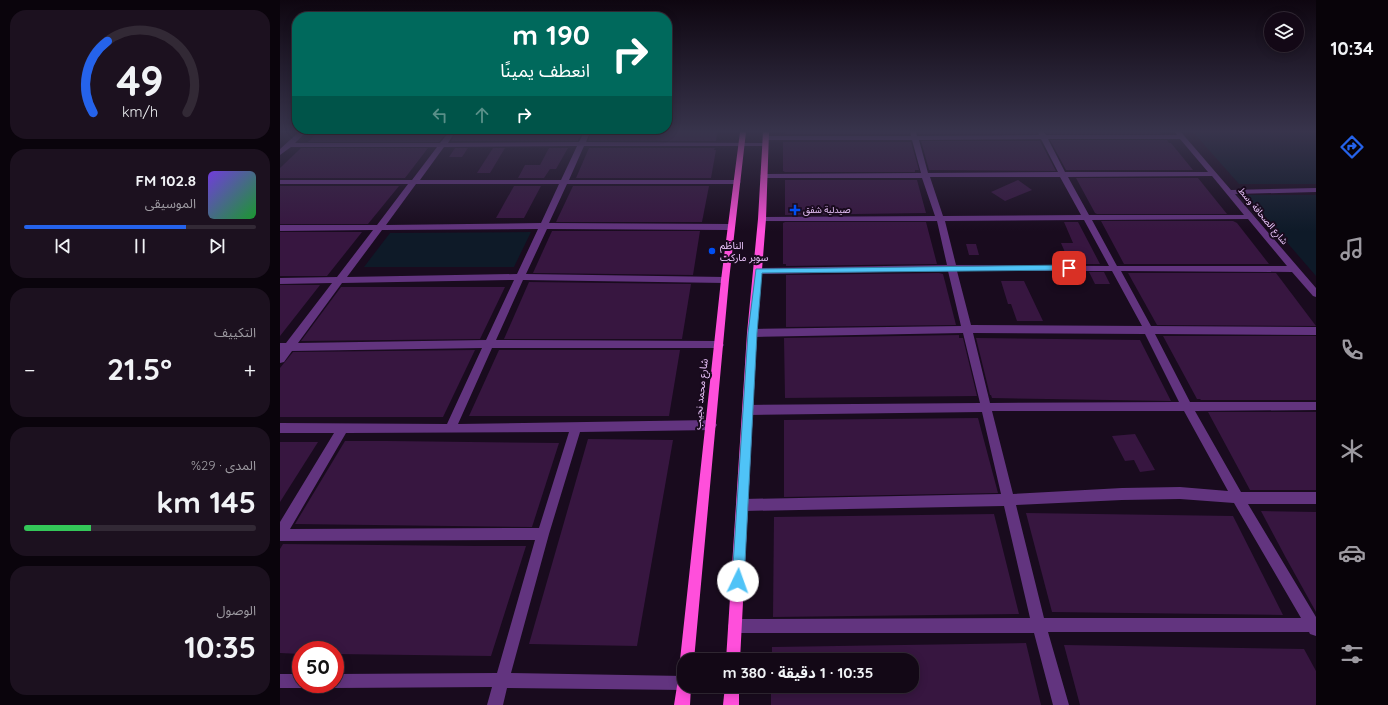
<!DOCTYPE html>
<html lang="ar">
<meta charset="utf-8">
<style>
:root{--surface:#130816;--page:#1c111f;--text:#f1f3f6;--muted:#9d9aa1;--line:#322935;--accent:#2563eb}
body{margin:0;font-family:Quicksand,"Noto Sans Arabic",sans-serif;background:var(--page);color:var(--text);direction:rtl;height:100vh;display:flex;flex-direction:column;font-size:15px;white-space:nowrap}
*{box-sizing:border-box;margin:0}
p{font-size:13px;color:var(--muted)}
.icon{flex:none;width:22px;height:22px;fill:none;stroke:currentColor;stroke-width:2;stroke-linecap:round;stroke-linejoin:round}
.map{position:relative;flex:1;overflow:hidden;direction:ltr}
.drawer{display:flex;flex-direction:column;gap:10px;padding:10px;background:#0a040c;width:280px}
.drawer>*{flex:none}
.guide{position:absolute;left:12px;top:12px;width:380px;height:122px;border-radius:16px;box-shadow:0 2px 10px #0003,0 0 0 1px var(--line);direction:rtl;background:#00695c;color:#fff;overflow:hidden}
.controls{position:absolute;left:984px;top:12px;display:grid;gap:8px}
.controls a{display:grid;place-items:center;width:40px;height:40px;border-radius:50%;background:var(--surface);box-shadow:0 2px 10px #0003,0 0 0 1px var(--line);font-size:20px}
.speed{position:absolute;left:12px;top:641px;display:flex;gap:8px;font-size:20px;font-weight:700;text-align:center}
.speed>*{display:grid;place-content:center;width:52px;height:52px;border-radius:50%;background:var(--surface);box-shadow:0 2px 10px #0003,0 0 0 1px var(--line);line-height:1}
.speed .limit{border:6px solid #d22;background:#fff;color:#111}
.pin{position:absolute;display:grid;place-items:center;width:34px;height:34px;color:#fff;margin:-17px;border-radius:8px;box-shadow:0 2px 6px #0006}
.me{position:absolute;width:44px;margin:-22px;rotate:3deg;stroke-linejoin:round;filter:drop-shadow(0 0 3px #0008)}
.turn{display:flex;align-items:center;gap:14px;height:84px;padding:0 16px;font-size:18px}
.turn .icon{width:52px;height:52px;stroke-width:2.5}
.turn b{display:block;font-size:28px;line-height:34px}
.lanes{display:flex;align-items:center;height:38px;padding:0 16px;background:#0003;justify-content:center;gap:20px;direction:ltr}
.lanes .off{opacity:.35}
.big{font-size:30px;font-weight:700;line-height:1.1}
.drawer .tile{flex:1;display:flex;flex-direction:column;justify-content:center;gap:6px;min-width:0;padding:0 14px;border-radius:16px;background:var(--page)}
.drawer .dial{align-items:center;gap:0}
.dial svg{height:104px;overflow:visible;fill:none;stroke:var(--line);stroke-width:7;stroke-linecap:round;text-anchor:middle}
.dial text{fill:var(--text);stroke:none}
.song{display:flex;align-items:center;gap:12px}
.cover{width:48px;height:48px;border-radius:6px;background:linear-gradient(135deg,hsl(260 70% 55%),hsl(130 70% 35%))}
.played{height:4px;border-radius:2px;background:linear-gradient(90deg,var(--accent) 70%,var(--line) 70%)}
.keys{display:flex;justify-content:space-around;direction:ltr}
.heat{display:flex;justify-content:space-between;align-items:center;font-size:22px;direction:ltr}
.charge{height:6px;border-radius:3px;background:linear-gradient(90deg,#34c759 29%,var(--line) 0)}
.trip{position:absolute;left:397px;top:653px;width:242px;height:40px;border-radius:16px;background:var(--surface);box-shadow:0 2px 10px #0003,0 0 0 1px var(--line);font-weight:700;line-height:40px;text-align:center;direction:rtl}
main{display:flex;flex:1;min-height:0}
.tabs{display:flex;flex-direction:column;width:72px;justify-content:space-around;align-items:center;background:#080309;color:var(--muted)}
.tabs .icon{width:28px;height:28px}
.tabs .on{color:var(--accent)}
.tabs b{font-size:18px;color:var(--text)}
.map>svg:first-child{display:block}
</style>
<main>
<nav class="tabs">
<b>10:34</b>
<svg class="icon on" aria-label="directions" viewBox="0 0 24 24"><path d="M12 3l9 9-9 9-9-9zM9 14v-3h6M13 9l2 2-2 2"/></svg>
<svg class="icon" aria-label="music" viewBox="0 0 24 24"><path d="M9 18V5l10-2v13"/><circle cx="6" cy="18" r="3"/><circle cx="16" cy="16" r="3"/></svg>
<svg class="icon" aria-label="phone" viewBox="0 0 24 24"><path d="M5 4h4l2 5-3 2q2 4 5 5l2-3 5 2v4C11 20 4 13 5 4z"/></svg>
<svg class="icon" aria-label="climate" viewBox="0 0 24 24"><path d="M12 3v18M4 7l16 10M4 17L20 7"/></svg>
<svg class="icon" aria-label="car" viewBox="0 0 24 24"><path d="M5 17H2v-5l4-1 3-4h7l3 4 3 1v5h-3M9 17h6M6 11h13"/><circle cx="7" cy="17" r="2"/><circle cx="17" cy="17" r="2"/></svg>
<svg class="icon" aria-label="filters" viewBox="0 0 24 24"><path d="M4 7h16M4 17h16"/><circle cx="9" cy="7" r="2"/><circle cx="15" cy="17" r="2"/></svg>
</nav>
<div class="map">
<svg width="1036" height="705" viewBox="0 0 1036 705">
<rect width="100%" height="100%" fill="#190b1e"/>
<g fill="#0e1a28">
<polygon points="913,132 1036,132 1036,184 959,184"/>
<polygon points="966,195 1036,195 1036,276"/>
<polygon points="251,232 234,267 84,267 110,233"/>
</g>
<g fill="#371640">
<polygon points="38,132 167,132 159,142 28,142"/>
<polygon points="176,132 302,132 298,141 171,141"/>
<polygon points="311,132 437,132 436,141 308,141"/>
<rect x="505" y="132" width="124" height="2"/>
<rect x="638" y="132" width="119" height="2"/>
<polygon points="766,132 880,132 881,134 767,134"/>
<polygon points="770,140 887,140 889,143 891,143 913,170 786,170"/>
<polygon points="641,141 760,141 776,171 649,170"/>
<polygon points="503,142 631,142 639,170 635,170 635,172 505,172 503,171"/>
<polygon points="21,148 148,148 125,178 0,178 0,168"/>
<polygon points="175,148 188,148 182,157 169,157"/>
<polygon points="213,148 225,148 210,173 197,173"/>
<polygon points="269,148 288,148 276,169 270,169 264,178 238,178 245,165 260,165"/>
<polygon points="309,148 435,148 434,150 436,150 431,178 296,178"/>
<polygon points="796,178 918,178 947,214 817,214 815,213"/>
<polygon points="505,180 637,180 646,213 505,215"/>
<polygon points="738,180 752,190 725,201 711,192"/>
<polygon points="0,186 119,186 88,224 0,224"/>
<polygon points="234,186 261,186 244,218 216,218"/>
<polygon points="293,186 429,186 422,222 276,222"/>
<polygon points="821,221 953,221 957,223 989,264 844,264"/>
<polygon points="505,222 646,222 657,264 506,266 506,264 503,264 503,223"/>
<polygon points="784,222 798,222 820,264 790,264 781,243 793,243"/>
<polygon points="272,231 420,231 413,275 253,273"/>
<polygon points="0,232 82,232 47,276 0,276"/>
<polygon points="686,244 696,244 699,255 689,255"/>
<polygon points="809,272 824,272 830,284 815,284"/>
<polygon points="659,273 663,274 676,325 506,327 506,275"/>
<polygon points="848,273 996,273 1036,326 877,325"/>
<polygon points="721,281 744,281 763,321 737,321 731,304 728,304"/>
<polygon points="249,282 411,284 402,339 224,339"/>
<polygon points="0,285 40,285 0,336"/>
<polygon points="61,287 225,287 200,339 21,341"/>
<polygon points="679,335 679,338 683,338 697,396 505,398 504,338"/>
<polygon points="883,336 1036,336 1036,400 921,400 920,399 917,399"/>
<polygon points="696,338 860,340 891,401 712,398 711,395 710,395"/>
<polygon points="195,350 163,417 0,417 0,368 13,352"/>
<polygon points="219,350 400,350 389,416 189,416"/>
<polygon points="928,412 1036,412 1036,490 970,490"/>
<polygon points="698,418 718,493 504,497 504,420"/>
<polygon points="855,434 875,470 860,472 854,460 845,461 832,436"/>
<polygon points="308,439 393,440 357,646 249,644"/>
<polygon points="65,441 108,441 279,443 252,527 15,524"/>
<polygon points="0,442 38,442 0,502"/>
<polygon points="981,511 1036,512 1036,612 1006,558"/>
<polygon points="746,513 953,516 1003,615 772,612"/>
<polygon points="714,514 739,614 493,617 494,517"/>
<polygon points="3,544 197,546 246,546 211,656 55,654 55,650 21,650 21,654 0,653 0,549"/>
<polygon points="746,643 761,705 491,705 491,686 632,686 632,660 492,660 492,647"/>
<polygon points="784,645 1024,649 1036,671 1036,705 800,705"/>
</g>
<g fill="none" stroke-linecap="round" stroke-linejoin="round">
<g fill="#62347f" fill-rule="evenodd">
<path d="M19,132H26L15,143H160L169,132H175L168,143L299,142L304,132H310L306,142L487,143V145L485,146H304L289,180H457L461,182L457,184H287L269,223L451,224L455,227L451,230L267,229L246,274L445,277L449,280L445,283L243,280L216,340L439,341L442,342L444,345L442,348H212L178,424L431,420L435,422L437,425L435,428L431,430L300,432L269,534L231,673L404,676V686H410L409,688L404,690L227,688L223,705H207L212,687L55,688L50,686L49,684H55V674L217,673L255,540L0,541V522L54,433H0V423L167,424L202,348L12,351L4,362L0,363V343H6L52,283L0,284V278L57,277L93,230L0,231V225H97L128,184H0V180H132L157,147H11L0,155V149ZM297,146L281,180H140L164,147ZM136,184H279L261,223L106,225ZM258,229L237,274L67,277L102,230ZM234,280L206,340L18,343L62,283ZM289,432L259,528L10,529L66,433Z"/>
<path d="M630,132H636L637,136L759,135L758,132H764L766,135H897L895,132H901L951,190L1036,188V192L955,194L1036,288V297L1033,296L1012,272L841,271L871,326L1036,327V335L875,334L910,402H1036V410L915,411L961,492H1036V504H968L1036,617V636L1030,634L1029,632H768L789,705H773L754,633H455L450,631L448,626L450,621L455,619L750,618L724,506L463,511L459,509L457,505L459,501L463,499L721,494L702,412L467,415L463,413L462,410L463,407L467,405L700,403L683,333L472,337L469,336L467,333L469,330L472,329L681,326L668,271L478,274L474,271L478,268L667,265L657,221H482L478,219L482,217L655,216L642,178H484L480,176L484,174L641,173L632,140H485L482,138L485,136H631ZM761,139L778,172L648,173L639,140ZM768,139H900L928,172H785ZM932,176L964,215H809L788,177ZM650,177H780L801,215L663,216ZM968,219L1007,266H837L812,220ZM804,220L829,266L676,265L665,221ZM677,271H832L862,326L691,325ZM693,333L865,334L899,402L710,403ZM712,411H904L948,491L900,487L842,488L733,494ZM900,499L954,503L1021,618H764L736,505L842,500Z"/>
<polygon points="0,674 21,674 21,684 27,684 26,686 21,688 0,688"/>
</g>
<g fill="#ff4fdb" fill-rule="evenodd">
<polygon points="460,132 466,132 449,280 414,660 404,660 404,666 402,665 400,660 441,280"/>
<polygon points="483,132 489,132 486,219 477,333 460,660 446,660 467,333 478,219"/>
<polygon points="404,679 404,686 411,686 410,705 394,705 397,686 399,681"/>
<polygon points="445,686 459,686 459,705 443,705"/>
</g>
</g>
<linearGradient id="sky" x2="0" y2="1"><stop stop-color="#0e0610"/><stop offset="0.57" stop-color="#38344c"/><stop offset="1" stop-color="#38344c" stop-opacity="0"/></linearGradient>
<rect width="1036" height="231" fill="url(#sky)"/>
<polygon fill="#4fc3f7" stroke="#337fa1" points="789,265 793,268 792,270 482,273 477,333 464,581 462,585 458,587 454,585 452,581 468,333 476,269"/>
<g fill="#004ef3" stroke="#190b1e" stroke-width="1.5">
<path d="M513 204h4v4h4v4h-4v4h-4v-4h-4v-4h4z"/>
<circle cx="432" cy="251" r="4"/>
</g>
<g text-anchor="middle" stroke-width="4" stroke-linejoin="round" paint-order="stroke">
<g font-size="9" fill="#eec8ff" stroke="#190b1e" text-anchor="start">
<text x="523" y="213">صيدلية شفق</text>
</g>
<g font-size="9" fill="#eec8ff" stroke="#190b1e">
<text transform="translate(983 216) rotate(50)" y="3">شارع الصحافة وسط</text>
</g>
<g font-size="10" fill="#eec8ff" stroke="#190b1e" text-anchor="start">
<text x="440" y="249">الناظم<tspan x="440" dy="12">سوبر ماركت</tspan></text>
</g>
<g font-size="10" fill="#eec8ff" stroke="#190b1e">
<text transform="translate(420 394) rotate(-84)" y="4">شارع محمد نجيب</text>
</g>
</g>
</svg>
<div class="controls">
<a><svg class="icon" aria-label="layers" viewBox="0 0 24 24"><path d="M12 4l9 5-9 5-9-5zM3 14l9 5 9-5"/></svg></a>
</div>
<div class="speed"><div class="limit">50</div></div>
<div class="pin" style="left:789px;top:268px;background:#d93025"><svg class="icon" aria-label="arrive" viewBox="0 0 24 24"><path d="M6 21V4h12l-3 4 3 4H6"/></svg></div>
<svg class="me" style="left:458px;top:581px" viewBox="-20 -20 40 40"><circle r="19" fill="#fff"/><path d="M0-13L10 11 0 6-10 11z" fill="#4fc3f7"/></svg>
<div class="trip">10:35 · 1 دقيقة · 380 m</div>
<div class="guide">
<div class="turn"><svg class="icon" aria-label="right" viewBox="0 0 24 24"><path d="M7 20v-9h11M14 6l5 5-5 5"/></svg><div><b>190 m</b>انعطف يمينًا</div></div>
<div class="lanes"><svg class="icon off" aria-label="left" viewBox="0 0 24 24"><path d="M17 20v-9H6M10 6l-5 5 5 5"/></svg><svg class="icon off" aria-label="ahead" viewBox="0 0 24 24"><path d="M12 20V5M6 11l6-6 6 6"/></svg><svg class="icon" aria-label="right" viewBox="0 0 24 24"><path d="M7 20v-9h11M14 6l5 5-5 5"/></svg></div>
</div>
</div>
<section class="drawer">
<div class="tile dial"><svg viewBox="0 0 100 80">
<path d="M14 69A42 42 0 1 1 86 69"/>
<path d="M14 69A42 42 0 0 1 25 14" stroke="#2563eb"/>
<text x="50" y="56" font-size="32" font-weight="700">49</text>
<text x="50" y="72" font-size="11">km/h</text>
</svg></div>
<div class="tile">
<div class="song"><i class="cover"></i><div><b>102.8 FM</b><p>الموسيقى</p></div></div>
<div class="played"></div>
<div class="keys"><svg class="icon" aria-label="previous" viewBox="0 0 24 24"><path d="M18 5L8 12l10 7zM5 5v14"/></svg><svg class="icon" aria-label="pause" viewBox="0 0 24 24"><path d="M8 5v14M16 5v14"/></svg><svg class="icon" aria-label="next" viewBox="0 0 24 24"><path d="M6 5l10 7-10 7zM19 5v14"/></svg></div>
</div>
<div class="tile"><p>التكييف</p>
<div class="heat"><a>−</a><b class="big">21.5°</b><a>+</a></div>
</div>
<div class="tile"><p>المدى · 29%</p><b class="big">145 km</b><div class="charge"></div></div>
<div class="tile"><p>الوصول</p><b class="big">10:35</b></div>
</section>
</main>
